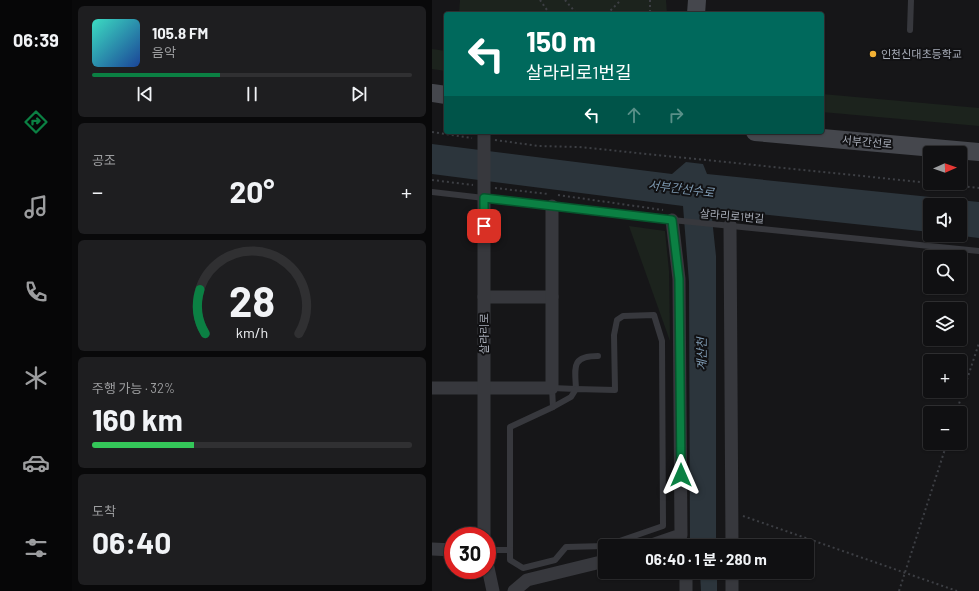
<!DOCTYPE html>
<html lang="ko">
<meta charset="utf-8">
<style>
:root{--surface:#101012;--page:#1e1e20;--text:#f1f3f6;--muted:#9c9d9f;--line:#303032;--accent:#0b8043}
body{margin:0;font-family:Barlow,"Noto Sans KR",sans-serif;background:var(--page);color:var(--text);height:100vh;display:flex;flex-direction:column;font-size:15px;white-space:nowrap}
*{box-sizing:border-box;margin:0}
p{font-size:13px;color:var(--muted)}
.icon{flex:none;width:22px;height:22px;fill:none;stroke:currentColor;stroke-width:2;stroke-linecap:round;stroke-linejoin:round}
.map{position:relative;flex:1;overflow:hidden}
.details{display:flex;flex-direction:column;gap:6px;padding:6px;background:#09090a;width:360px}
.details>*{flex:none}
.top-card{position:absolute;left:12px;top:12px;width:380px;height:122px;border-radius:4px;box-shadow:0 1px 3px #0004,0 0 0 1px var(--line);background:#00695c;color:#fff;overflow:hidden}
.needle{width:26px;rotate:88deg}
.buttons{position:absolute;left:491px;top:146px;display:grid;gap:8px}
.buttons a{display:grid;place-items:center;width:44px;height:44px;border-radius:4px;background:var(--surface);box-shadow:0 1px 3px #0004,0 0 0 1px var(--line);font-size:20px}
.speed{position:absolute;left:12px;top:527px;display:flex;gap:8px;font-size:20px;font-weight:700;text-align:center}
.speed>*{display:grid;place-content:center;width:52px;height:52px;border-radius:50%;background:var(--surface);box-shadow:0 1px 3px #0004,0 0 0 1px var(--line);line-height:1}
.speed .limit{border:6px solid #d22;background:#fff;color:#111}
.pin{position:absolute;display:grid;place-items:center;width:34px;height:34px;color:#fff;margin:-17px;border-radius:8px;box-shadow:0 2px 6px #0006}
.me{position:absolute;width:44px;margin:-22px;rotate:0deg;stroke-linejoin:round;filter:drop-shadow(0 0 3px #0008)}
.turn{display:flex;align-items:center;gap:14px;height:84px;padding:0 16px;font-size:18px}
.turn .icon{width:52px;height:52px;stroke-width:2.5}
.turn b{display:block;font-size:28px;line-height:34px}
.lanes{display:flex;align-items:center;height:38px;padding:0 16px;background:#0003;justify-content:center;gap:20px;direction:ltr}
.lanes .off{opacity:.35}
.big{font-size:30px;font-weight:700;line-height:1.1}
.details .tile{flex:1;display:flex;flex-direction:column;justify-content:center;gap:6px;min-width:0;padding:0 14px;border-radius:6px;background:var(--page)}
.details .dial{align-items:center;gap:0}
.dial svg{height:104px;overflow:visible;fill:none;stroke:var(--line);stroke-width:7;stroke-linecap:round;text-anchor:middle}
.dial text{fill:var(--text);stroke:none}
.song{display:flex;align-items:center;gap:12px}
.cover{width:48px;height:48px;border-radius:6px;background:linear-gradient(135deg,hsl(170 70% 55%),hsl(220 70% 35%))}
.played{height:4px;border-radius:2px;background:linear-gradient(90deg,var(--accent) 40%,var(--line) 40%)}
.keys{display:flex;justify-content:space-around;direction:ltr}
.heat{display:flex;justify-content:space-between;align-items:center;font-size:22px;direction:ltr}
.charge{height:6px;border-radius:3px;background:linear-gradient(90deg,#34c759 32%,var(--line) 0)}
.trip{position:absolute;left:166px;top:539px;width:216px;height:40px;border-radius:4px;background:var(--surface);box-shadow:0 1px 3px #0004,0 0 0 1px var(--line);font-weight:700;line-height:40px;text-align:center}
main{display:flex;flex:1;min-height:0}
.dock{display:flex;flex-direction:column;width:72px;justify-content:space-around;align-items:center;background:#060607;color:var(--muted)}
.dock .icon{width:28px;height:28px}
.dock .active{color:var(--accent)}
.dock b{font-size:18px;color:var(--text)}
.map>svg:first-child{display:block}
</style>
<main>
<nav class="dock">
<b>06:39</b>
<svg class="icon active" aria-label="directions" viewBox="0 0 24 24"><path d="M12 3l9 9-9 9-9-9zM9 14v-3h6M13 9l2 2-2 2"/></svg>
<svg class="icon" aria-label="music" viewBox="0 0 24 24"><path d="M9 18V5l10-2v13"/><circle cx="6" cy="18" r="3"/><circle cx="16" cy="16" r="3"/></svg>
<svg class="icon" aria-label="phone" viewBox="0 0 24 24"><path d="M5 4h4l2 5-3 2q2 4 5 5l2-3 5 2v4C11 20 4 13 5 4z"/></svg>
<svg class="icon" aria-label="climate" viewBox="0 0 24 24"><path d="M12 3v18M4 7l16 10M4 17L20 7"/></svg>
<svg class="icon" aria-label="car" viewBox="0 0 24 24"><path d="M5 17H2v-5l4-1 3-4h7l3 4 3 1v5h-3M9 17h6M6 11h13"/><circle cx="7" cy="17" r="2"/><circle cx="17" cy="17" r="2"/></svg>
<svg class="icon" aria-label="filters" viewBox="0 0 24 24"><path d="M4 7h16M4 17h16"/><circle cx="9" cy="7" r="2"/><circle cx="15" cy="17" r="2"/></svg>
</nav>
<section class="details">
<div class="tile">
<div class="song"><i class="cover"></i><div><b>105.8 FM</b><p>음악</p></div></div>
<div class="played"></div>
<div class="keys"><svg class="icon" aria-label="previous" viewBox="0 0 24 24"><path d="M18 5L8 12l10 7zM5 5v14"/></svg><svg class="icon" aria-label="pause" viewBox="0 0 24 24"><path d="M8 5v14M16 5v14"/></svg><svg class="icon" aria-label="next" viewBox="0 0 24 24"><path d="M6 5l10 7-10 7zM19 5v14"/></svg></div>
</div>
<div class="tile"><p>공조</p>
<div class="heat"><a>−</a><b class="big">20°</b><a>+</a></div>
</div>
<div class="tile dial"><svg viewBox="0 0 100 80">
<path d="M14 69A42 42 0 1 1 86 69"/>
<path d="M14 69A42 42 0 0 1 10 35" stroke="#0b8043"/>
<text x="50" y="56" font-size="32" font-weight="700">28</text>
<text x="50" y="72" font-size="11">km/h</text>
</svg></div>
<div class="tile"><p>주행 가능 · 32%</p><b class="big">160 km</b><div class="charge"></div></div>
<div class="tile"><p>도착</p><b class="big">06:40</b></div>
</section>
<div class="map">
<svg width="547" height="591" viewBox="0 0 547 591">
<rect width="100%" height="100%" fill="#161618"/>
<g fill="#1c231d">
<polygon points="28,0 234,0 235,14 27,14"/>
<polygon points="0,49 14,51 14,71 0,69"/>
<polygon points="390,94 547,108 547,126 390,112"/>
<polygon points="197,226 233,231 237,271 238,341"/>
</g>
<g fill="#2c353c">
<polygon points="0,144 240,174 254,162 271,164 275,174 547,202 547,238 522,235 528,235 528,205 498,205 498,232 279,209 284,256 284,546 258,546 257,282 251,206 0,174"/>
<polygon points="268,572 285,572 285,591 269,591"/>
</g>
<g fill="none" stroke-linecap="round" stroke-linejoin="round">
<g stroke="#3d3f44" stroke-width="2" stroke-dasharray="2 3" stroke-linecap="butt">
<polyline points="108,0 115,10 115,14"/>
<polyline points="133,0 145,14"/>
<polyline points="218,0 218,14"/>
<polyline points="175,14 189,0"/>
<polyline points="0,132 40,138"/>
<polyline points="63,140 107,146 147,147 547,188"/>
<polyline points="0,180 41,185"/>
<polyline points="63,188 116,194"/>
<polyline points="126,195 231,210"/>
<polyline points="524,413 547,343"/>
<polyline points="311,516 525,591"/>
<polyline points="467,591 515,443"/>
</g>
<g stroke="#37383d" stroke-width="6">
<polyline points="478,30 479,0"/>
<polyline points="0,192 240,220 547,251"/>
<path d="M166,356C139,356 143,367 144,389L120,388L121,407L78,427V560L91,568L123,560L134,547L173,546"/>
<polyline points="121,407 139,397 144,389 183,390 182,335 185,320 191,316 222,315 230,341 231,526 173,546"/>
<polyline points="55,550 78,550"/>
</g>
<g stroke="#37383d" stroke-width="13">
<polyline points="298,225 300,546"/>
<polyline points="52,297 120,297"/>
<polyline points="0,388 120,388 120,206"/>
<polyline points="52,536 52,132"/>
<polyline points="217,546 249,535 247,279 240,220"/>
<polyline points="0,549 21,550"/>
<polyline points="55,563 61,591"/>
<polyline points="300,572 300,591"/>
<polyline points="82,591 95,580 173,561"/>
<polyline points="254,591 254,572"/>
</g>
<g stroke="#45474d" stroke-width="18">
<polyline points="264,14 265,0"/>
<polyline points="0,93 14,95"/>
<polyline points="323,132 547,152"/>
</g>
</g>
<g fill="none" stroke-linecap="round" stroke-linejoin="round">
<g stroke="#07532c" stroke-width="10">
<polyline id="route" points="52,226 52,198 240,220 247,279 249,475"/>
</g>
<use href="#route" stroke="#0b8043" stroke-width="7"/>
</g>
<circle fill="#f2b134" stroke="#111113" stroke-width="1.5" cx="441" cy="54" r="4"/>
<g text-anchor="middle" stroke-width="4" stroke-linejoin="round" paint-order="stroke">
<g font-size="11" fill="#a8adb8" stroke="#111113" text-anchor="start">
<text x="449" y="58">인천신대초등학교</text>
</g>
<g font-size="11" fill="#a8adb8" stroke="#111113">
<text transform="translate(435 142) rotate(5)" y="4">서부간선로</text>
<text transform="translate(300 216) rotate(5)" y="4">살라리로1번길</text>
<text transform="translate(52 334) rotate(-90)" y="4">살라리로</text>
</g>
<g font-size="12" font-style="italic" fill="#7f9bb3" stroke="#111113">
<text transform="translate(249 189) rotate(7)" y="4">서부간선수로</text>
<text transform="translate(270 354) rotate(-90)" y="4">계산천</text>
</g>
</g>
</svg>
<div class="buttons">
<a><svg class="needle" viewBox="-14 -14 28 28"><path d="M0-13l5 13h-10z" fill="#e53935"/><path d="M0 13l5-13h-10z" fill="#9c9d9f"/></svg></a>
<a><svg class="icon" aria-label="sound" viewBox="0 0 24 24"><path d="M4 9h4l5-4v14l-5-4H4zM17 9q2 3 0 6"/></svg></a>
<a><svg class="icon" aria-label="search" viewBox="0 0 24 24"><circle cx="10" cy="10" r="6"/><path d="M15 15l6 6"/></svg></a>
<a><svg class="icon" aria-label="layers" viewBox="0 0 24 24"><path d="M12 4l9 5-9 5-9-5zM3 14l9 5 9-5"/></svg></a>
<a>+</a>
<a>−</a>
</div>
<div class="speed"><div class="limit">30</div></div>
<div class="pin" style="left:52px;top:226px;background:#d93025"><svg class="icon" aria-label="arrive" viewBox="0 0 24 24"><path d="M6 21V4h12l-3 4 3 4H6"/></svg></div>
<svg class="me" style="left:249px;top:475px" viewBox="-20 -20 40 40"><path d="M0-17L14 15 0 8-14 15z" fill="#0b8043" stroke="#fff" stroke-width="4"/></svg>
<div class="trip">06:40 · 1 분 · 280 m</div>
<div class="top-card">
<div class="turn"><svg class="icon" aria-label="left" viewBox="0 0 24 24"><path d="M17 20v-9H6M10 6l-5 5 5 5"/></svg><div><b>150 m</b>살라리로1번길</div></div>
<div class="lanes"><svg class="icon" aria-label="left" viewBox="0 0 24 24"><path d="M17 20v-9H6M10 6l-5 5 5 5"/></svg><svg class="icon off" aria-label="ahead" viewBox="0 0 24 24"><path d="M12 20V5M6 11l6-6 6 6"/></svg><svg class="icon off" aria-label="right" viewBox="0 0 24 24"><path d="M7 20v-9h11M14 6l5 5-5 5"/></svg></div>
</div>
</div>
</main>
